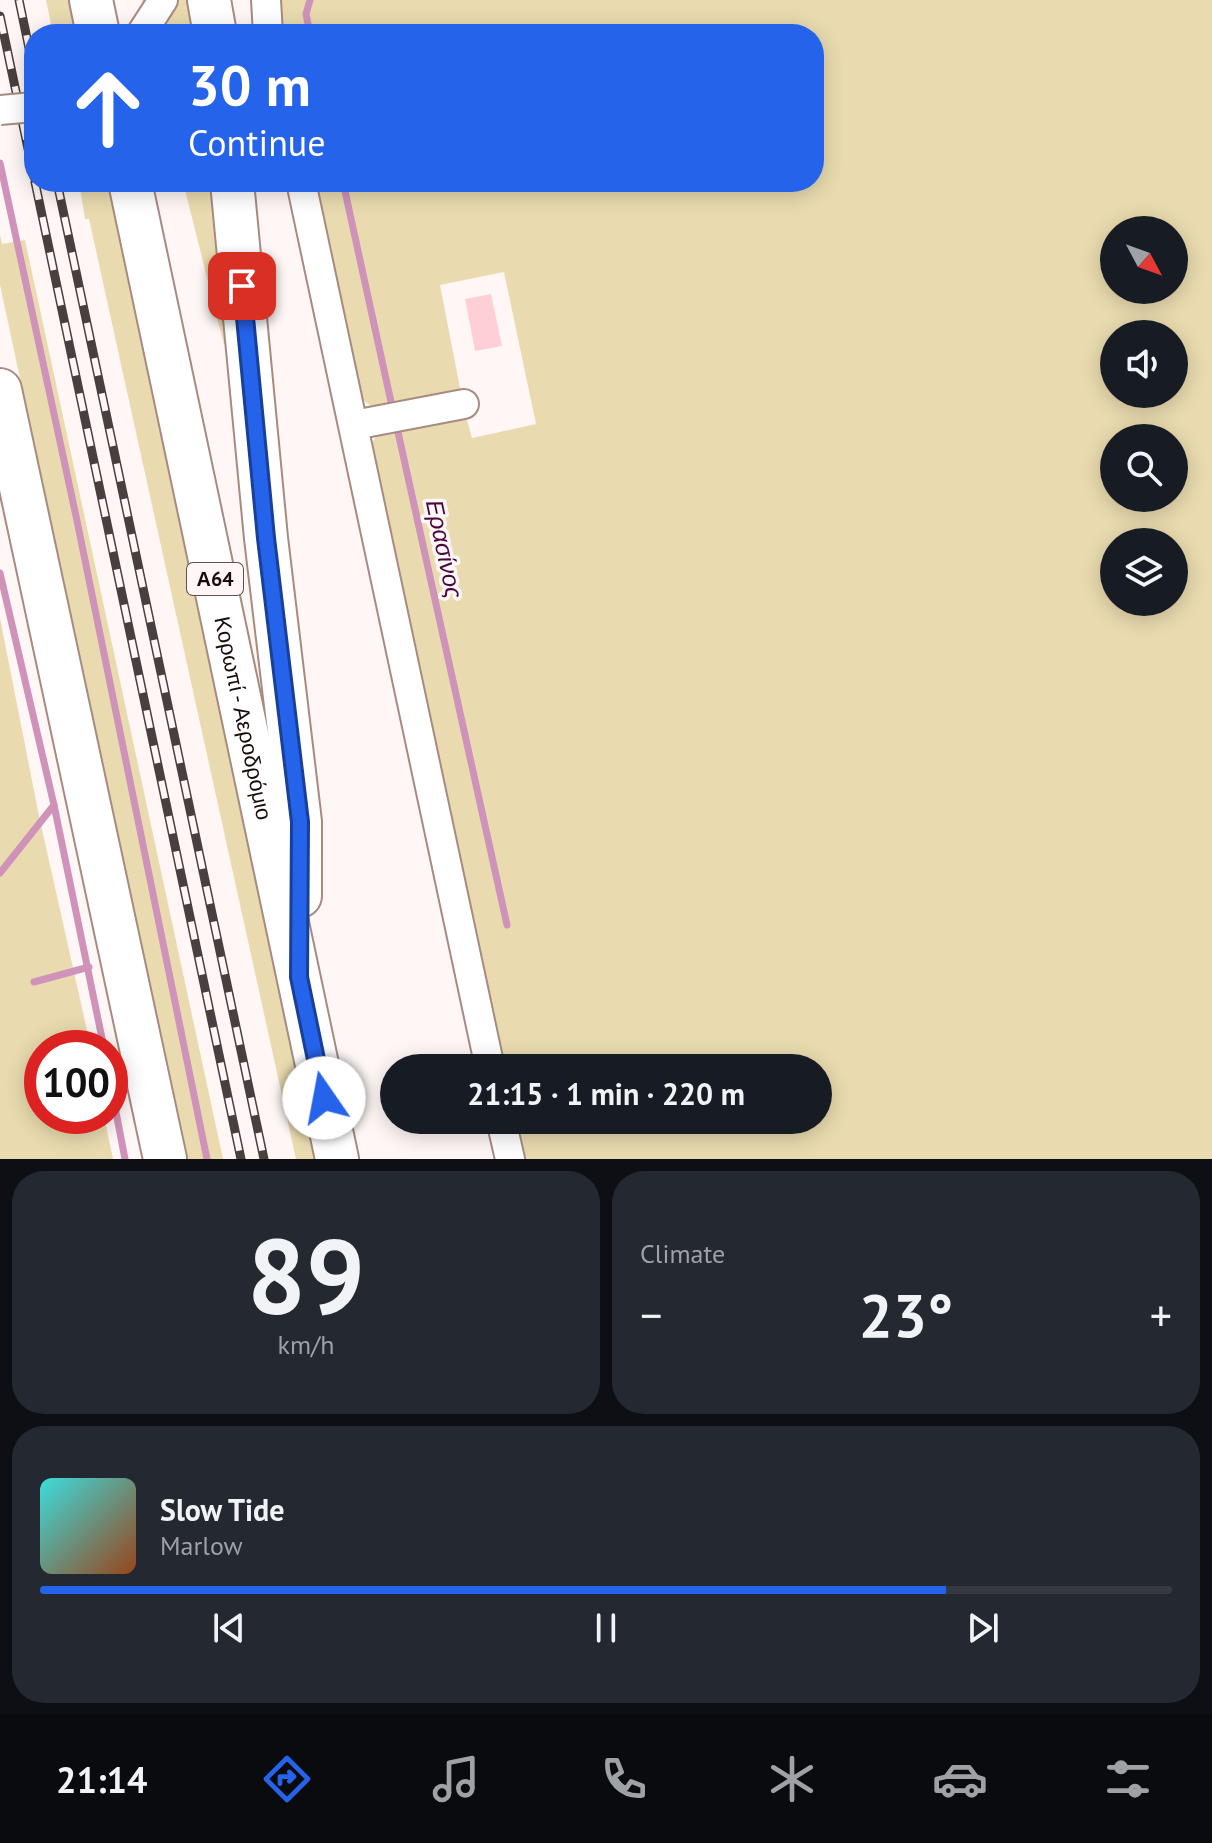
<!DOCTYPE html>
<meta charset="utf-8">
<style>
:root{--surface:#171b24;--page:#242831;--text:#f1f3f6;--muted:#9ea1a6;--line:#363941;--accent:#2563eb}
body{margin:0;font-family:"PT Sans",sans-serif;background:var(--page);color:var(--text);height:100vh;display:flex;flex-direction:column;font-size:30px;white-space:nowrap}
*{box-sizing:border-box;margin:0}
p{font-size:26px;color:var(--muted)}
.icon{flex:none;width:44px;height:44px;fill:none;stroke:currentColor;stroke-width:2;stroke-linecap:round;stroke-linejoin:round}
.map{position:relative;height:1159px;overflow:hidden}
.panel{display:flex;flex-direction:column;gap:12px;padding:12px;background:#0d0f14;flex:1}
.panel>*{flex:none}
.top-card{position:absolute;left:24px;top:24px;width:800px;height:168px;border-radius:32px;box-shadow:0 4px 20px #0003;background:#2563eb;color:#fff;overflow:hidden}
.needle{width:52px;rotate:131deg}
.controls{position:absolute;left:1100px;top:216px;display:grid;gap:16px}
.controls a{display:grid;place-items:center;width:88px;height:88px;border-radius:50%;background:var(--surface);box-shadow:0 4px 20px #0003;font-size:40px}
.speed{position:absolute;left:24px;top:1030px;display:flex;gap:16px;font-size:40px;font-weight:700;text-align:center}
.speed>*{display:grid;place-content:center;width:104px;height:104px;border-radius:50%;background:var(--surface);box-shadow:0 4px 20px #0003;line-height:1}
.speed .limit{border:12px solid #d22;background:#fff;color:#111}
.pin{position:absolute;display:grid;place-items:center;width:68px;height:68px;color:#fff;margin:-34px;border-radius:16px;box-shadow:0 4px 12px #0006}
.me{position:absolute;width:88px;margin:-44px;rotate:348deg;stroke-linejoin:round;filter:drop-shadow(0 0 6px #0008)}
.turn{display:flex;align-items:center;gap:28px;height:168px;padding:0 32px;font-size:36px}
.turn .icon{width:104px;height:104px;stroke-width:2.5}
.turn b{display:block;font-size:56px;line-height:68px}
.big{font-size:60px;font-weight:700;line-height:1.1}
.panel .widget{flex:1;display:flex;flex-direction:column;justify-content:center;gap:12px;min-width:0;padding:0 28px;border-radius:32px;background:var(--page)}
.panel .dial{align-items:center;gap:0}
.dial b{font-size:104px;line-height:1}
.song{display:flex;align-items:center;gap:24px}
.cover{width:96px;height:96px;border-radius:12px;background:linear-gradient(135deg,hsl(180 70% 55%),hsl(20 70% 35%))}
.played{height:8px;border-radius:4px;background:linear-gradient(90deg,var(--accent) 80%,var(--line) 80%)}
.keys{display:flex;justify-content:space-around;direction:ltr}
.heat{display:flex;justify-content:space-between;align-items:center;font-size:44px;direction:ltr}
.panel .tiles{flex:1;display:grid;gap:12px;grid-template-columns:1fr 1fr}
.widget:last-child{grid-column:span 2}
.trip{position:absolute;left:380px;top:1054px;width:452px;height:80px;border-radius:40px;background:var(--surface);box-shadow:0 4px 20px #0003;font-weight:700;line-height:80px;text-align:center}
.tabs{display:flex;height:128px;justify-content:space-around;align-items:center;background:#090b0e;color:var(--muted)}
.tabs .icon{width:56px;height:56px}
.tabs .selected{color:var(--accent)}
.tabs b{font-size:36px;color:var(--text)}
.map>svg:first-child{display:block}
</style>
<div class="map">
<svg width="1212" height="1159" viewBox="0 0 1212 1159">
<rect width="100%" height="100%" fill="#fef7f5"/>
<g fill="#e9dbaf" fill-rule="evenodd">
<polygon points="46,0 70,0 77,34 53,34"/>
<polygon points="142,0 190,0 196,34 150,34"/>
<path d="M275,0H1212V1159H520L512,1120H818V1068H501L370,446L377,435L458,412L467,420L472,438L536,424L504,272L440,285L461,393L386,410L372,407L356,394L311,182H814V34H279ZM1114,230H1174V290H1114ZM1114,334H1174V394H1114ZM1114,438H1174V498H1114ZM1114,542H1174V602H1114Z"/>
<polygon points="79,182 108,182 319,1159 296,1159 89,219 85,219"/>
<polygon points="183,182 215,182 232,340 224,345"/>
<polygon points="0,235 2,244 25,240 223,1159 187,1159 0,285"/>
<polygon points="0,618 39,816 91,1048 42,1048 42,1116 104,1116 113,1159 0,1159"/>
</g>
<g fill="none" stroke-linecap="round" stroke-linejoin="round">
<g stroke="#cf93b9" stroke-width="7">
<polyline points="310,0 306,14 310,34"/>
<polyline points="0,163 76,516 207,1159"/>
<polyline points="343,182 393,411"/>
<polyline points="396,423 507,925"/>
<polyline points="0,573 54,805 104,1048"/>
<polyline points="0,873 54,805"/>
<polyline points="34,982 89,967"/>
<polyline points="110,1081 125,1159"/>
</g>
</g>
<polygon fill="#fed0d6" points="491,294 502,346 475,351 465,299"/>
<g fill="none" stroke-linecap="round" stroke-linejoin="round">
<g stroke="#a88a81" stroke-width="32">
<g id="minor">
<polyline points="266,0 268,34"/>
<polyline points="141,34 163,0"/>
<polyline points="301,182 490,1068"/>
<polyline points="354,425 464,404"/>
<polyline points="501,1120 510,1159"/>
</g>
</g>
<g stroke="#a88a81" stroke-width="46">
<g id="highway">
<polyline points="91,0 98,34"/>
<polyline points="209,0 215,34"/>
<path id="s1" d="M130,182L337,1159"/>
<polyline points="232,182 266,538 300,822 300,896"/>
<polyline points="0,390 165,1159"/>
</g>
</g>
<use href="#minor" stroke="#fff" stroke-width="28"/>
<use href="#highway" stroke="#fff" stroke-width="42"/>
<g stroke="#493f3c" stroke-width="9">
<g id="rail">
<polyline points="19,0 34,72"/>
<polyline points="0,16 34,177"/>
<polyline points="35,182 241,1159"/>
<polyline points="57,182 264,1159"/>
</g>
</g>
<use href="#rail" stroke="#fef7f5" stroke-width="6" stroke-dasharray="18" stroke-linecap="butt"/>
<g stroke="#a88a81" stroke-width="32" stroke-linecap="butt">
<polyline id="minor-bridge" points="0,110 34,107"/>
</g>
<use href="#minor-bridge" stroke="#fff" stroke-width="28"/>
</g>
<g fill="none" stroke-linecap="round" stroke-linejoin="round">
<g stroke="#184099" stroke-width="20">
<polyline id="route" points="242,286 266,538 300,822 299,977 324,1098"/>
</g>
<use href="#route" stroke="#2563eb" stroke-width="14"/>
</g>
<g text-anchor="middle" stroke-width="7" stroke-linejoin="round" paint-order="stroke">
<rect fill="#fef7f5" stroke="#5c5250" stroke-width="2" x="187" y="563" width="56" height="32" rx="6"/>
<g font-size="20" font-weight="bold" fill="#170c09">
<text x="215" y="586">Α64</text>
</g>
<g font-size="22" fill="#170c09" stroke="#fef7f5">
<text dy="8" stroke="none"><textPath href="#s1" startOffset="548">Κορωπί - Αεροδρόμιο</textPath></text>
</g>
<g font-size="24" font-style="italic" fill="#4d053c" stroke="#fef7f5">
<text transform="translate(444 549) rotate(78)" y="8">Ερασίνος</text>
</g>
</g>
</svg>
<div class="controls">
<a><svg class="needle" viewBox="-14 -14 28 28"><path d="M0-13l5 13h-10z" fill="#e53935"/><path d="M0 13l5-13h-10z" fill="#9ea1a6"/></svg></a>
<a><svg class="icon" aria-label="sound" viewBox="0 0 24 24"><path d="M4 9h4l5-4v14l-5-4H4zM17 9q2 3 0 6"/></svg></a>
<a><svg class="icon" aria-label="search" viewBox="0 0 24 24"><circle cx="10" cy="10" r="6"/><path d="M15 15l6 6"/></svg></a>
<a><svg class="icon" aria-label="layers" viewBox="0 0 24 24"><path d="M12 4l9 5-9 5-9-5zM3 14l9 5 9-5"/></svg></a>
</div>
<div class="speed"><div class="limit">100</div></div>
<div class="pin" style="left:242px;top:286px;background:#d93025"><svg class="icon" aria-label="arrive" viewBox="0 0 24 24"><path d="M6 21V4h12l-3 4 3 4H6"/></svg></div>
<svg class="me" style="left:324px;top:1098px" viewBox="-20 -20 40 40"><circle r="19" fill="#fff"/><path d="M0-13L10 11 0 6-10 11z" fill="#2563eb"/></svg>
<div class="trip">21:15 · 1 min · 220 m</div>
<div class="top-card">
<div class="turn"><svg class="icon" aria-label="ahead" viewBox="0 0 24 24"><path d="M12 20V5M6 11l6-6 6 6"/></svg><div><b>30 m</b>Continue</div></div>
</div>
</div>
<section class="panel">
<div class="tiles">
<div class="widget dial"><b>89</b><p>km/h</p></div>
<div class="widget"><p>Climate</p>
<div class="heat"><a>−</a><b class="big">23°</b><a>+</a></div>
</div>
<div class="widget">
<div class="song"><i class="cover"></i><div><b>Slow Tide</b><p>Marlow</p></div></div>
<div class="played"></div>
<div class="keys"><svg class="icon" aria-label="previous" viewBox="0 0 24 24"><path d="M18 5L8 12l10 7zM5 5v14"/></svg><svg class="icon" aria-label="pause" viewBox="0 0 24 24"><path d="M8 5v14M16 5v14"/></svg><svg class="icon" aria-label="next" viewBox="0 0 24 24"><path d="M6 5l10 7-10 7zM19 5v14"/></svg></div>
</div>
</div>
</section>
<nav class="tabs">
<b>21:14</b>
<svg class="icon selected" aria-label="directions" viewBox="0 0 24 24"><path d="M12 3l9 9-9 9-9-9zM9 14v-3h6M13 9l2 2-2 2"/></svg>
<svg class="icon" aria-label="music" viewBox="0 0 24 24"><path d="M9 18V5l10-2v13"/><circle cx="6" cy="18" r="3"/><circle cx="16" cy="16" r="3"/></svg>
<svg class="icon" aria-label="phone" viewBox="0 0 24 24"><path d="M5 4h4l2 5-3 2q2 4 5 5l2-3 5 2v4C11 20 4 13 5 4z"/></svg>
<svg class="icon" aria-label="climate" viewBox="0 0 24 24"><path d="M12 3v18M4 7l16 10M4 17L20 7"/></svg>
<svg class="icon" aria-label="car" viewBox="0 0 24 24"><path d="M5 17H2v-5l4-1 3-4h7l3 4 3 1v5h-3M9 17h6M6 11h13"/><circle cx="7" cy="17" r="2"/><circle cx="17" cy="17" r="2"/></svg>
<svg class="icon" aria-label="filters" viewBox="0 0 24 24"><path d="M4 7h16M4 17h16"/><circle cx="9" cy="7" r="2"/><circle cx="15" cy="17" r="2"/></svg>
</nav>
